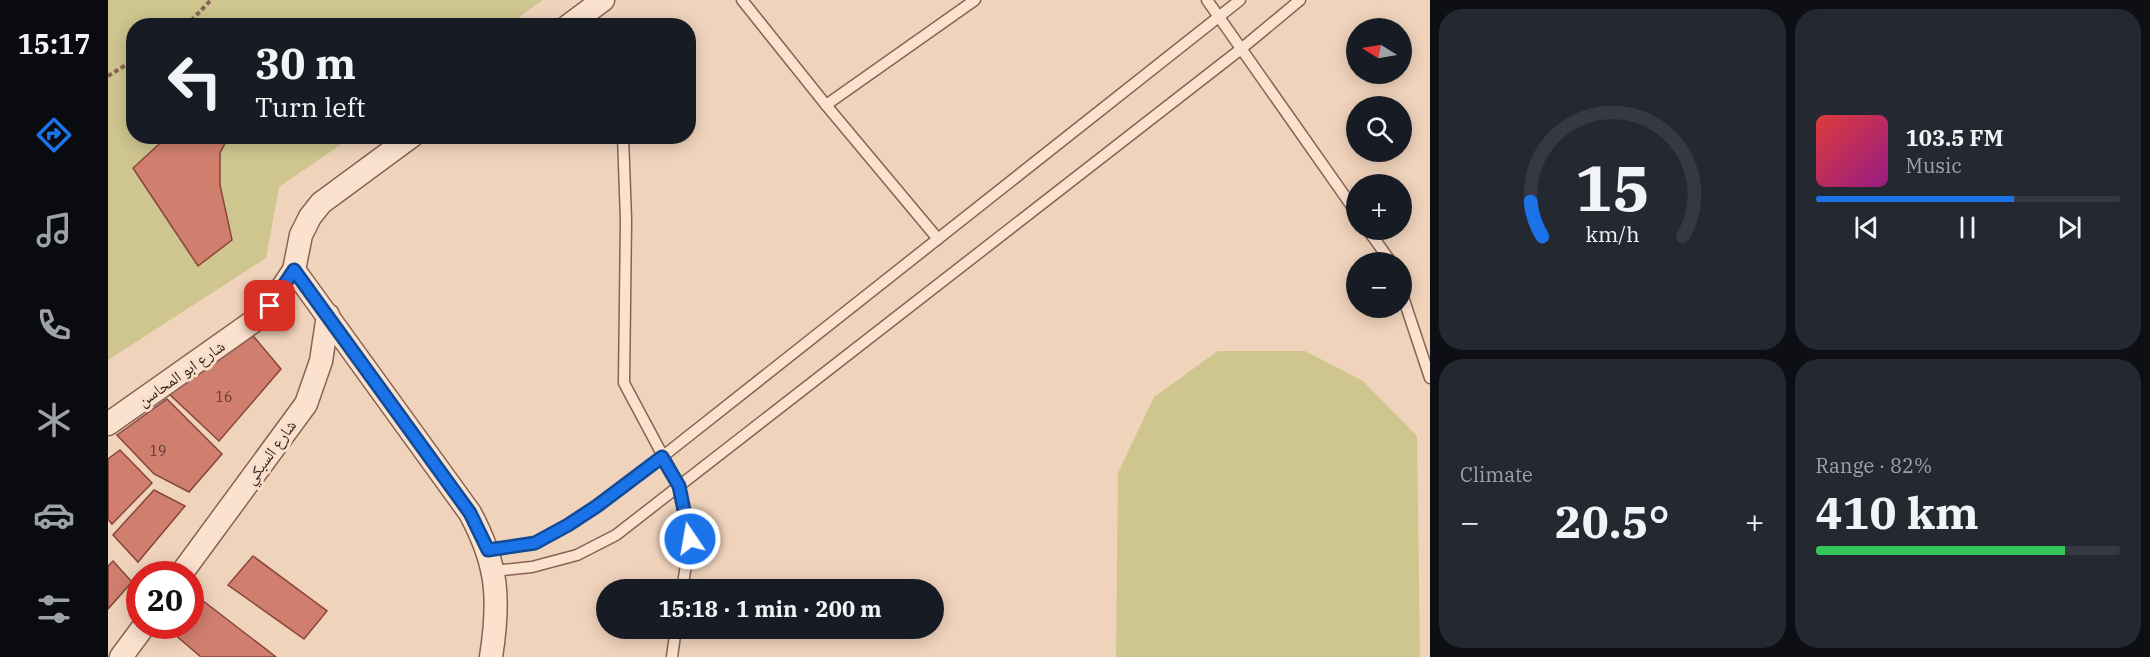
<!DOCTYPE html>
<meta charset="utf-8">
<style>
:root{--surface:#171b24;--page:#242831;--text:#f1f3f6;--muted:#9ea1a6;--line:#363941;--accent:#1a73e8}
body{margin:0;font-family:"IBM Plex Serif","Noto Naskh Arabic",serif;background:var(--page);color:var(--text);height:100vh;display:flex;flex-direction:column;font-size:22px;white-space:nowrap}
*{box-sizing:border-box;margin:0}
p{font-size:20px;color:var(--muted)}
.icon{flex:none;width:33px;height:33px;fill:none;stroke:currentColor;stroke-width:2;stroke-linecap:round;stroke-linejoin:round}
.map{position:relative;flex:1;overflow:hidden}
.panel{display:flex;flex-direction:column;gap:9px;padding:9px;background:#0d0f14;width:720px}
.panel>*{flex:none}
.banner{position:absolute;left:18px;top:18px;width:570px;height:126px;border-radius:24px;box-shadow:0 3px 15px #0003;background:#171b24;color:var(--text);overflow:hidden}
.needle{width:39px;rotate:281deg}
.tools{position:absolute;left:1238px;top:18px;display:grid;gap:12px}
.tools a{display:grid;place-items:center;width:66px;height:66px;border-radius:50%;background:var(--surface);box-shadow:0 3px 15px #0003;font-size:30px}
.speed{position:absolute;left:18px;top:561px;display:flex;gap:12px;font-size:30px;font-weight:700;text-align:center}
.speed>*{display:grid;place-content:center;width:78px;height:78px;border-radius:50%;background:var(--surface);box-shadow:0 3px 15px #0003;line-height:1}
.speed .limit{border:9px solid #d22;background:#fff;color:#111}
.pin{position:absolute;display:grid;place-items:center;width:51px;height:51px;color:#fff;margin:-26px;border-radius:12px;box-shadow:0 3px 9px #0006}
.me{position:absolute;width:66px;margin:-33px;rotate:348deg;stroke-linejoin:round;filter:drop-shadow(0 0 4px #0008)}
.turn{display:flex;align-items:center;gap:21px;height:126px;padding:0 30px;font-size:27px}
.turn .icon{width:78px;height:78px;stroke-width:2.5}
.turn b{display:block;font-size:42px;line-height:51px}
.big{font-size:45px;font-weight:800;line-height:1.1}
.panel .card{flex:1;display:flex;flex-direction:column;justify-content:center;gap:9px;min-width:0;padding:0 21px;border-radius:24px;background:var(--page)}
.panel .dial{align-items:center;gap:0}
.dial svg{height:156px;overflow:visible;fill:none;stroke:var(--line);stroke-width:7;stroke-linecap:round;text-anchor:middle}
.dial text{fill:var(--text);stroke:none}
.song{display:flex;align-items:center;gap:18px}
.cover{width:72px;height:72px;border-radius:9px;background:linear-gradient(135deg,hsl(0 70% 55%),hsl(310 70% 35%))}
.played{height:6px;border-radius:3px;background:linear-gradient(90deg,var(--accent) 65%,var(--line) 65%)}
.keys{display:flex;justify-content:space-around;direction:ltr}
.heat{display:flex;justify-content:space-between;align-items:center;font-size:33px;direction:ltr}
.charge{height:9px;border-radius:4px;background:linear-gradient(90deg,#34c759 82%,var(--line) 0)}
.panel .tiles{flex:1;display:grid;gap:9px;grid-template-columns:repeat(2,1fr)}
.trip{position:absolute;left:488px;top:579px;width:348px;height:60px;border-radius:30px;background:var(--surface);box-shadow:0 3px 15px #0003;font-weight:800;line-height:60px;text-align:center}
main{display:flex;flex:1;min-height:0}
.menu{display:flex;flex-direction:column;width:108px;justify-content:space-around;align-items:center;background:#090b0e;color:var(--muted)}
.menu .icon{width:42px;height:42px}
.menu .current{color:var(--accent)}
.menu b{font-size:27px;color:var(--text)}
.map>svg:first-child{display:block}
</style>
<main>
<nav class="menu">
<b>15:17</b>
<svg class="icon current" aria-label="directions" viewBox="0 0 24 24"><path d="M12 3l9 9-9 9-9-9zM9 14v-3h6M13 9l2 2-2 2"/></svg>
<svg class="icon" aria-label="music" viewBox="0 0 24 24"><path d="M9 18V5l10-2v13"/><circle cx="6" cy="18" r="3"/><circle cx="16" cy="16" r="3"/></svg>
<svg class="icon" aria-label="phone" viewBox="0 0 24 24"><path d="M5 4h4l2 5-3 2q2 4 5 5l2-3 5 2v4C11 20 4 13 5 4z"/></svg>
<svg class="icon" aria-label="climate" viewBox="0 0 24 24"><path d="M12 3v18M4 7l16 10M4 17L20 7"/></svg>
<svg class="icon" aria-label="car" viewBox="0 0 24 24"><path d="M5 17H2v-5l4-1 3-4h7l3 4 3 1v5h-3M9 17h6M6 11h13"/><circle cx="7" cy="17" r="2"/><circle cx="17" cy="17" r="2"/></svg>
<svg class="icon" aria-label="filters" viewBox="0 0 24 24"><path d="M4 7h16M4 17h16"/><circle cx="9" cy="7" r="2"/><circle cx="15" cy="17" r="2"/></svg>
</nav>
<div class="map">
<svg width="1322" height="657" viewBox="0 0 1322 657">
<rect width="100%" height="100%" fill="#f0d3bb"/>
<g fill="#cec58f">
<polygon points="0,0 435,0 400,25 26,26 26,136 244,137 171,187 158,258 0,360"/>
<polygon points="1110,351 1197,351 1255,381 1309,436 1312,657 1008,657 1010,473 1046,397"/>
</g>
<g fill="#d07f6f" stroke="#884539" stroke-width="1.5">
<polygon points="60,136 121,136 112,153 112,185 124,240 90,266 25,168"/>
<polygon points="141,331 173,369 111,441 58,391"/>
<polygon points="59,399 114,454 81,492 46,474 9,435"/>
<polygon points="12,450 44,483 4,524 0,519 0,459"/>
<polygon points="46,490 77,506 30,562 5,535"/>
<polygon points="145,556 219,611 196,639 120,585"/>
<polygon points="5,561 24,582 0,609 0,566"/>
<polygon points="94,600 168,657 93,657 66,634 73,626 82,626 82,614"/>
</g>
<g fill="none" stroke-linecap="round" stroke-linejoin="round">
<g stroke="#886354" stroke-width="13">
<g id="service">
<polyline points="634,0 718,105 830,239"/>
<polyline points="1099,0 1248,212"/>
<polyline points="718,105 867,0"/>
<polyline points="515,136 518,220 516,383 571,486 582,539 574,590"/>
<polyline points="1260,230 1283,262"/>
<polyline points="1293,291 1322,378"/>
<polyline points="380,551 427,543 460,525 489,505 554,457 1132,0"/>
<polyline points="385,571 424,567 469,555 508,535 1133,49 1192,0"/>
<polyline points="564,657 568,628"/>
</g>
</g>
<g stroke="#886354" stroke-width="25">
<g id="minor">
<polyline points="460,26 495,0"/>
<path d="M186,270L362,513C390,565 392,599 383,657"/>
<polyline points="0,424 146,321 162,306 186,270 193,235 202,217 213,203 304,136"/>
<polyline points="73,574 198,404 213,361 220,315"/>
<polyline points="13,657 36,626"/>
</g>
</g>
<g stroke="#886354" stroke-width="4" stroke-dasharray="4.5 3" stroke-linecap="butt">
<polyline points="78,26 103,0"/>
<polyline points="0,76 26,60"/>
</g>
<use href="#service" stroke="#fbe2cf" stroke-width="10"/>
<use href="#minor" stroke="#fbe2cf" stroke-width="22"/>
</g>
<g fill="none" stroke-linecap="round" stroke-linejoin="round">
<g stroke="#114b97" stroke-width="15">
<polyline id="route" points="162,306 186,270 362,513 380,550 427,543 460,525 489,506 554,457 571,486 582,539"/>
</g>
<use href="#route" stroke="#1a73e8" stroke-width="10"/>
</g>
<g text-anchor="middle" stroke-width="6" stroke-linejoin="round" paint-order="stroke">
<g font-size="14" fill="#5c382f">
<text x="116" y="402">16</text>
<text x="50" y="456">19</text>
</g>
<g font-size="16" fill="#36211a" stroke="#f7dfcb">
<text transform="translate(73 373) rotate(-35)" y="6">شارع ابو المحاسن</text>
<text transform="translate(162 452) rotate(-54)" y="6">شارع السبكي</text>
</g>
</g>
</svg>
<div class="tools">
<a><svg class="needle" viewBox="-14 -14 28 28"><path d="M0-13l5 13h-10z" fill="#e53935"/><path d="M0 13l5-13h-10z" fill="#9ea1a6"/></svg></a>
<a><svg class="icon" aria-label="search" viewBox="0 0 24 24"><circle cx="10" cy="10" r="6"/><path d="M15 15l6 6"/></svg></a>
<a>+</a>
<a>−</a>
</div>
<div class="speed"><div class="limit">20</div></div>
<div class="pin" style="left:162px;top:306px;background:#d93025"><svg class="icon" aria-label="arrive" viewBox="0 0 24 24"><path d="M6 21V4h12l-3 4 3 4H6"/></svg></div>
<svg class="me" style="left:582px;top:539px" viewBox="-20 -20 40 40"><circle r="17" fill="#1a73e8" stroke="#fff" stroke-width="3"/><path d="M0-11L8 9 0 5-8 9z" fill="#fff"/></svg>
<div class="trip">15:18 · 1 min · 200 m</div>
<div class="banner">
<div class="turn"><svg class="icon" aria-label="left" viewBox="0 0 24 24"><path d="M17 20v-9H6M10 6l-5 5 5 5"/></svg><div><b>30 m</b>Turn left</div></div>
</div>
</div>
<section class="panel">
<div class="tiles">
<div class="card dial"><svg viewBox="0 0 100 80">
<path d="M14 69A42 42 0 1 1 86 69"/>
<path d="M14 69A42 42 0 0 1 8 51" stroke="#1a73e8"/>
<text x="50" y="56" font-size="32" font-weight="700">15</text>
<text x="50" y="72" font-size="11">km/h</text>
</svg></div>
<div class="card">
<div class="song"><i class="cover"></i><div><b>103.5 FM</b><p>Music</p></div></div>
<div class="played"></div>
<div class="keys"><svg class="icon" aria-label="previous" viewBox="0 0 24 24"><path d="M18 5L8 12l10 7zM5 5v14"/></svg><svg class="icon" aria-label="pause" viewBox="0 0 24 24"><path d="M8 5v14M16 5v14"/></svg><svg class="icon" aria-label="next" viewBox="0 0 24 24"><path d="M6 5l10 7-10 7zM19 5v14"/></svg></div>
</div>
<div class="card"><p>Climate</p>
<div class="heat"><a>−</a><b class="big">20.5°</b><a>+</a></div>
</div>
<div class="card"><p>Range · 82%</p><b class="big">410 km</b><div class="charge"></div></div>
</div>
</section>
</main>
